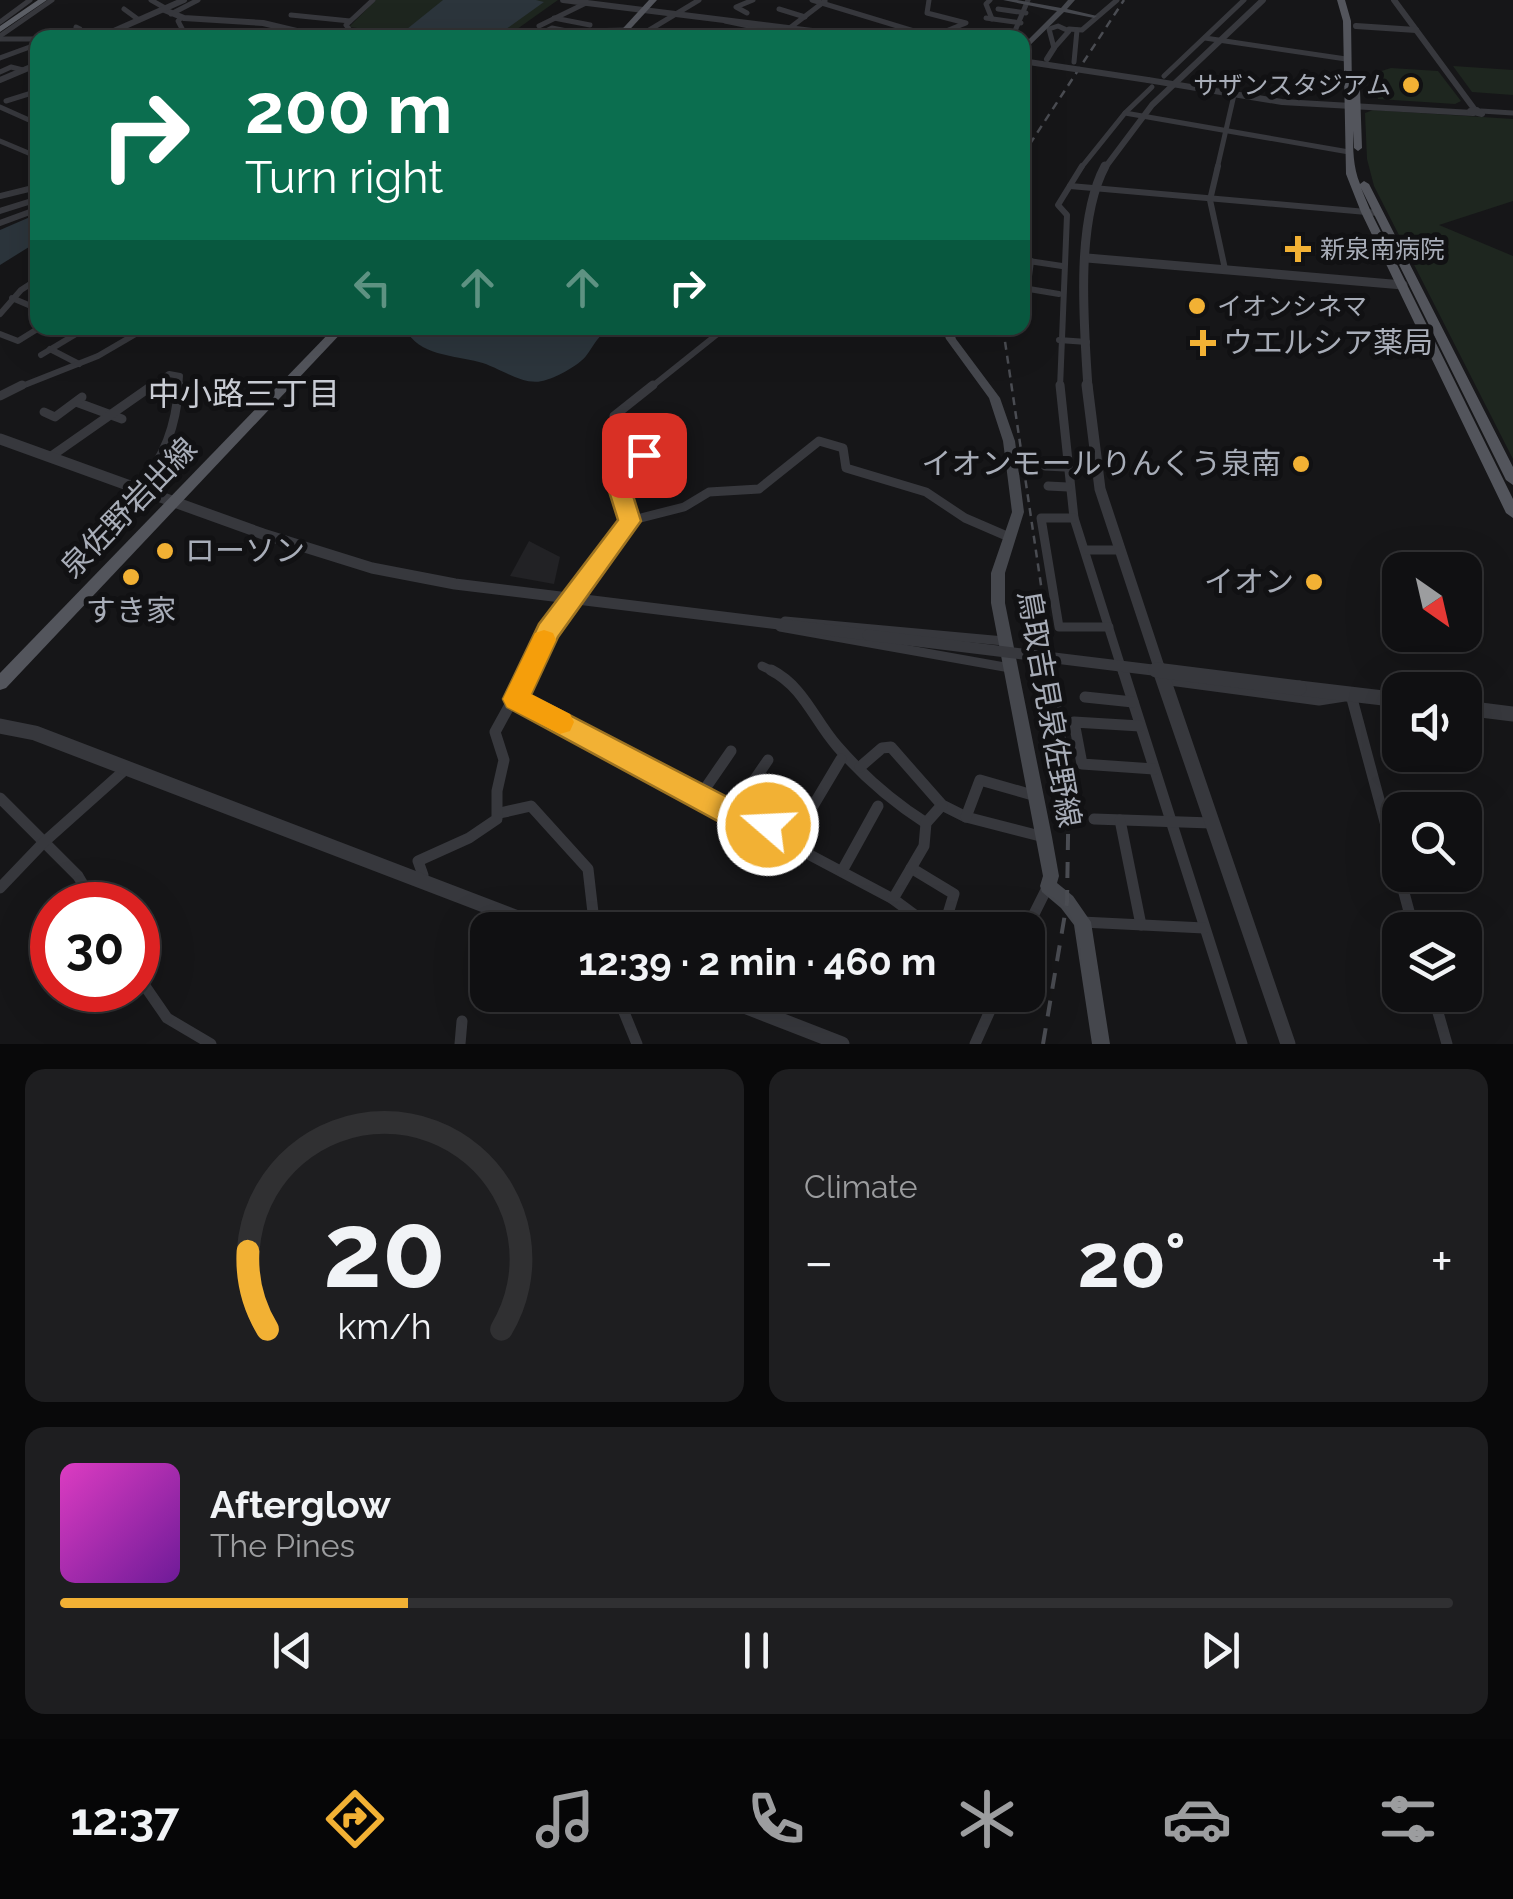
<!DOCTYPE html>
<meta charset="utf-8">
<style>
:root{--surface:#101012;--page:#1e1e20;--text:#f1f3f6;--muted:#9c9d9f;--line:#303032;--accent:#f2b134}
body{margin:0;font-family:Raleway,"Noto Sans JP",sans-serif;background:var(--page);color:var(--text);height:100vh;display:flex;flex-direction:column;font-size:38px;white-space:nowrap}
*{box-sizing:border-box;margin:0}
p{font-size:32px;color:var(--muted)}
.icon{flex:none;width:55px;height:55px;fill:none;stroke:currentColor;stroke-width:2;stroke-linecap:round;stroke-linejoin:round}
.map{position:relative;height:1044px;overflow:hidden}
.side{display:flex;flex-direction:column;gap:25px;padding:25px;background:#09090a;flex:1}
.side>*{flex:none}
.banner{position:absolute;left:30px;top:30px;width:1000px;height:305px;border-radius:20px;box-shadow:0 10px 40px #0002,0 0 0 2px var(--line);background:#0b6e4f;color:#fff;overflow:hidden}
.needle{width:65px;rotate:146deg}
.tools{position:absolute;left:1382px;top:552px;display:grid;gap:20px}
.tools a{display:grid;place-items:center;width:100px;height:100px;border-radius:20px;background:var(--surface);box-shadow:0 10px 40px #0002,0 0 0 2px var(--line);font-size:50px}
.speed{position:absolute;left:30px;top:882px;display:flex;gap:20px;font-size:50px;font-weight:700;text-align:center}
.speed>*{display:grid;place-content:center;width:130px;height:130px;border-radius:50%;background:var(--surface);box-shadow:0 10px 40px #0002,0 0 0 2px var(--line);line-height:1}
.speed .limit{border:15px solid #d22;background:#fff;color:#111}
.pin{position:absolute;display:grid;place-items:center;width:85px;height:85px;color:#fff;margin:-42px;border-radius:20px;box-shadow:0 5px 15px #0006}
.me{position:absolute;width:110px;margin:-55px;rotate:289deg;stroke-linejoin:round;filter:drop-shadow(0 0 8px #0008)}
.turn{display:flex;align-items:center;gap:35px;height:210px;padding:0 50px;font-size:45px}
.turn .icon{width:130px;height:130px;stroke-width:2.5}
.turn b{display:block;font-size:70px;line-height:85px}
.lanes{display:flex;align-items:center;height:95px;padding:0 50px;background:#0003;justify-content:center;gap:50px;direction:ltr}
.lanes .off{opacity:.35}
.big{font-size:75px;font-weight:700;line-height:1.1}
.side .tile{flex:1;display:flex;flex-direction:column;justify-content:center;gap:15px;min-width:0;padding:0 35px;border-radius:20px;background:var(--page)}
.side .dial{align-items:center;gap:0}
.dial svg{height:260px;overflow:visible;fill:none;stroke:var(--line);stroke-width:7;stroke-linecap:round;text-anchor:middle}
.dial text{fill:var(--text);stroke:none}
.song{display:flex;align-items:center;gap:30px}
.cover{width:120px;height:120px;border-radius:15px;background:linear-gradient(135deg,hsl(310 70% 55%),hsl(280 70% 35%))}
.played{height:10px;border-radius:5px;background:linear-gradient(90deg,var(--accent) 25%,var(--line) 25%)}
.keys{display:flex;justify-content:space-around;direction:ltr}
.heat{display:flex;justify-content:space-between;align-items:center;font-size:55px;direction:ltr}
.side .tiles{flex:1;display:grid;gap:25px;grid-template-columns:1fr 1fr}
.tile:last-child{grid-column:span 2}
.trip{position:absolute;left:470px;top:912px;width:575px;height:100px;border-radius:20px;background:var(--surface);box-shadow:0 10px 40px #0002,0 0 0 2px var(--line);font-weight:700;line-height:100px;text-align:center}
.tabs{display:flex;height:160px;justify-content:space-around;align-items:center;background:#060607;color:var(--muted)}
.tabs .icon{width:70px;height:70px}
.tabs .on{color:var(--accent)}
.tabs b{font-size:45px;color:var(--text)}
.map>svg:first-child{display:block}
</style>
<div class="map">
<svg width="1513" height="1044" viewBox="0 0 1513 1044">
<rect width="100%" height="100%" fill="#161618"/>
<polygon fill="#222225" points="529,541 560,557 554,584 510,576"/>
<g fill="#1e261f">
<polygon points="376,0 558,0 506,37 427,37 349,27"/>
<polygon points="1453,66 1513,70 1513,95 1472,92"/>
<polygon points="1391,68 1438,71 1461,101 1455,104 1378,99 1372,74"/>
<polygon points="1373,110 1513,119 1513,201 1439,225 1513,256 1513,459 1374,186 1367,159 1365,113"/>
</g>
<g fill="#2c353c">
<polygon points="443,0 536,0 544,2 495,37 407,29"/>
<polygon points="37,214 37,242 0,265 0,230"/>
<path d="M405,328H611C597,336 595,344 586,356C579,365 557,377 546,380C524,388 500,367 479,362C454,355 418,356 405,328Z"/>
</g>
<g fill="none" stroke-linecap="round" stroke-linejoin="round">
<polygon fill="#2c353c" fill-rule="evenodd" points="958,328 984,328 989,331 983,335 960,331"/>
<g stroke="#37383d" stroke-width="5">
<polyline points="151,0 165,8"/>
<polyline points="812,0 937,38"/>
<polyline points="929,0 927,13 966,23 931,37"/>
<polyline points="990,0 986,4 992,19"/>
<polyline points="124,9 139,20"/>
<polyline points="779,9 805,17"/>
<polyline points="998,9 1026,13"/>
<polyline points="747,13 736,7 753,0"/>
<polyline points="171,14 198,0"/>
<polyline points="291,15 350,21"/>
<polyline points="181,18 178,21 187,38"/>
<polyline points="554,18 590,25"/>
<polyline points="986,18 1021,23"/>
<polyline points="725,21 807,38"/>
<polyline points="0,22 30,0"/>
<polyline points="539,26 586,3"/>
<polygon points="1058,26 1069,31 1054,48 1049,29"/>
<polyline points="791,27 825,1"/>
<polyline points="1069,29 1082,30 1117,0"/>
<polyline points="586,31 625,30"/>
<polyline points="948,31 1005,38"/>
<polyline points="0,36 52,0"/>
<polyline points="68,38 80,29 76,27"/>
<polyline points="348,38 352,33 346,25 373,0"/>
<polyline points="542,38 536,36 552,28 567,31 554,38"/>
<polyline points="636,38 699,0"/>
<polyline points="1012,38 1028,0"/>
<polyline points="1205,38 1346,59"/>
<polyline points="0,39 38,39"/>
<polyline points="0,58 38,44"/>
<polyline points="1074,62 1077,30"/>
<polyline points="0,72 11,67 23,70"/>
<polyline points="1164,76 1244,0"/>
<polyline points="6,101 38,91"/>
<polyline points="0,107 38,124"/>
<polyline points="1481,111 1513,113"/>
<polyline points="1125,113 1152,87"/>
<polyline points="0,141 38,157"/>
<polyline points="1080,169 1125,113 1349,152"/>
<polyline points="1217,169 1234,95"/>
</g>
<g stroke="#37383d" stroke-width="6">
<polyline points="1218,166 1210,200 1225,269"/>
<polyline points="1070,186 1378,213"/>
<polyline points="0,196 37,187 35,181"/>
<polyline points="0,211 38,199"/>
<polyline points="0,223 38,209"/>
<polyline points="1022,260 1062,266"/>
<polyline points="1029,289 1059,294"/>
<polyline points="12,298 38,309"/>
<polyline points="0,314 21,290 38,279"/>
<polyline points="1024,314 1031,261"/>
<polyline points="0,334 18,341 39,328"/>
<polyline points="1059,340 1087,342"/>
<polyline points="50,349 79,364"/>
<polyline points="41,355 86,328"/>
<polyline points="17,388 98,356 146,328"/>
<polyline points="150,388 169,374 180,376 179,388"/>
<polyline points="650,388 725,328"/>
<polyline points="1060,388 1067,215 1058,205 1082,166"/>
</g>
<g stroke="#37383d" stroke-width="9">
<polyline points="1060,385 1074,518 1123,673"/>
<polyline points="0,396 22,385"/>
<polyline points="76,402 122,419"/>
<polyline points="44,412 55,417 82,397"/>
<polyline points="50,457 153,385"/>
<polyline points="1045,466 1065,467"/>
<polyline points="1048,486 1068,487"/>
<path d="M137,488C165,459 176,425 179,385"/>
<polyline points="1074,518 1041,518 1059,627 1109,627"/>
<polyline points="629,521 619,487 638,466 642,451 614,416 653,385"/>
<polyline points="1086,550 1119,550"/>
<polyline points="785,621 1004,641"/>
<polyline points="780,627 1010,668"/>
<polyline points="762,666 777,673"/>
<polyline points="528,673 547,631 629,521 684,507 709,492 759,489 819,441 843,448 846,468 926,492 965,518 1009,537"/>
</g>
<g stroke="#37383d" stroke-width="11">
<path d="M771,670C804,687 814,720 837,746C863,776 893,802 926,823"/>
<polyline points="1123,670 1242,1044"/>
<polyline points="1162,679 1319,700 1351,695 1414,930"/>
<polyline points="1085,697 1133,702"/>
<polyline points="516,699 893,899 935,930"/>
<polyline points="1140,726 1074,722 1082,764 1154,769"/>
<polyline points="768,760 746,792 750,801 768,813 768,830"/>
<polyline points="860,767 882,748 891,747 942,805 966,817 1044,837"/>
<polyline points="700,796 731,751"/>
<polyline points="0,798 78,876 95,905"/>
<polyline points="500,813 531,806 588,869 595,930"/>
<polyline points="966,817 980,780 1036,796"/>
<polyline points="1094,819 1211,823"/>
<polyline points="1120,820 1141,925"/>
<polyline points="791,843 841,759"/>
<polyline points="911,868 954,894 943,930"/>
<polyline points="842,871 878,806"/>
<polyline points="419,880 423,875 418,861 469,838 497,819 497,791 504,760 495,732 529,670"/>
<polyline points="0,888 43,843 127,768"/>
<polyline points="893,899 924,846 926,823 942,805"/>
<polyline points="1082,922 1204,928"/>
<polyline points="1026,930 1048,886"/>
<polyline points="138,976 167,1018 211,1044"/>
<polyline points="617,995 637,1044"/>
<polyline points="1433,995 1447,1044"/>
<polyline points="460,1044 462,1021"/>
<polyline points="975,1044 997,995"/>
</g>
<g stroke="#37383d" stroke-width="6">
<polyline points="563,0 869,38"/>
<polyline points="1394,0 1475,110"/>
<polyline points="162,9 184,18 263,23 326,38"/>
<polyline points="1356,26 1416,30"/>
<polyline points="98,38 184,0"/>
<polyline points="1047,59 1054,48"/>
<polyline points="0,80 38,64"/>
<polyline points="1148,80 1282,102 1473,113"/>
<polygon points="1477,110 1482,114 1470,111"/>
<polyline points="1104,169 1152,105 1263,0"/>
</g>
<g stroke="#37383d" stroke-width="9">
<polyline points="1087,258 1403,285"/>
<path d="M1088,388C1084,325 1075,222 1105,166"/>
</g>
<g stroke="#37383d" stroke-width="11">
<polyline points="1087,385 1100,489 1161,673"/>
<polyline points="0,439 263,534 372,568 455,584 868,635"/>
</g>
<g stroke="#37383d" stroke-width="15">
<polyline points="1160,670 1288,1044"/>
<polyline points="1299,688 1400,700"/>
<polyline points="1465,708 1513,714"/>
<polyline points="0,726 35,733 549,930"/>
<polyline points="716,995 842,1044"/>
</g>
<g fill="#45474d" fill-rule="evenodd">
<polygon points="1003,0 1017,0 1061,8 1068,0 1075,0 1067,9 1097,16 1094,18 1064,12 1022,53 1022,46 1057,11"/>
<polygon points="942,328 952,328 956,339 1000,398 1015,441 1024,512 1005,573 1005,603 1052,837 1059,876 1057,883 1073,896 1091,922 1110,1044 1092,1044 1074,925 1061,908 1042,892 1040,886 1043,876 991,603 991,573 1012,512 1003,441 989,398 946,339"/>
</g>
<g fill="#53555c" fill-rule="evenodd">
<polygon points="649,0 657,0 622,38 614,38"/>
<path d="M1337,0H1345L1351,21L1352,90L1356,88L1360,90L1362,148L1358,151L1354,148L1353,131C1353,149 1353,167 1360,184L1364,181L1369,184L1513,467V485L1506,480L1361,188L1371,212L1513,499V518L1506,513L1361,212L1346,174L1343,21Z"/>
<polygon points="334,328 346,328 6,688 0,690 0,673"/>
</g>
<polygon fill="#5b5e65" fill-rule="evenodd" points="38,0 47,0 0,32 0,26"/>
<g stroke="#4a4c52" stroke-width="2.5" stroke-dasharray="8 6" stroke-linecap="butt">
<polyline points="1022,156 1124,0"/>
<polyline points="1003,328 1054,673"/>
</g>
<polyline stroke="#4a4c52" stroke-width="4" stroke-dasharray="16 12" stroke-linecap="butt" points="1043,1044 1067,902 1069,775 1054,670"/>
<polyline stroke="#37383d" stroke-width="6" points="1022,61 1148,80"/>
<polyline stroke="#37383d" stroke-width="11" points="868,635 1177,673"/>
<polyline stroke="#37383d" stroke-width="15" points="1156,670 1299,688"/>
</g>
<polygon fill="#f2b134" stroke="#9d7322" stroke-width="2.5" points="644,448 654,455 646,475 631,489 641,521 558,637 531,695 760,814 768,811 778,815 782,830 778,840 768,844 751,839 507,707 503,699 539,624 618,520 608,488 629,467 636,450"/>
<polygon fill="#f59e0b" points="544,630 553,633 556,640 531,694 570,714 574,722 570,731 560,734 507,707 503,699 535,633"/>
<g fill="#f2b134" stroke="#111113" stroke-width="4">
<circle cx="1411" cy="85" r="10"/>
<path d="M1293 234h10v10h10v10h-10v10h-10v-10h-10v-10h10z"/>
<circle cx="1197" cy="306" r="10"/>
<path d="M1198 328h10v10h10v10h-10v10h-10v-10h-10v-10h10z"/>
<circle cx="1301" cy="464" r="10"/>
<circle cx="165" cy="551" r="10"/>
<circle cx="131" cy="577" r="10"/>
<circle cx="1314" cy="582" r="10"/>
</g>
<g text-anchor="middle" stroke-width="10" stroke-linejoin="round" paint-order="stroke">
<g font-size="25" fill="#a8adb8" stroke="#111113" text-anchor="start">
<text x="1391" y="94" text-anchor="end">サザンスタジアム</text>
<text x="1320" y="258">新泉南病院</text>
<text x="1217" y="315">イオンシネマ</text>
</g>
<g font-size="30" fill="#a8adb8" stroke="#111113" text-anchor="start">
<text x="1223" y="353">ウエルシア薬局</text>
<text x="1281" y="474" text-anchor="end">イオンモールりんくう泉南</text>
<text x="185" y="561">ローソン</text>
<text x="1294" y="592" text-anchor="end">イオン</text>
<text x="131" y="621" text-anchor="middle">すき家</text>
</g>
<g font-size="30" fill="#a8adb8" stroke="#111113">
<text transform="translate(129 508) rotate(-46)" y="10">泉佐野岩出線</text>
<text transform="translate(1049 709) rotate(80)" y="10">鳥取吉見泉佐野線</text>
</g>
<g font-size="32" fill="#c9ccd4" stroke="#111113">
<text x="244" y="405">中小路三丁目</text>
</g>
</g>
</svg>
<div class="tools">
<a><svg class="needle" viewBox="-14 -14 28 28"><path d="M0-13l5 13h-10z" fill="#e53935"/><path d="M0 13l5-13h-10z" fill="#9c9d9f"/></svg></a>
<a><svg class="icon" aria-label="sound" viewBox="0 0 24 24"><path d="M4 9h4l5-4v14l-5-4H4zM17 9q2 3 0 6"/></svg></a>
<a><svg class="icon" aria-label="search" viewBox="0 0 24 24"><circle cx="10" cy="10" r="6"/><path d="M15 15l6 6"/></svg></a>
<a><svg class="icon" aria-label="layers" viewBox="0 0 24 24"><path d="M12 4l9 5-9 5-9-5zM3 14l9 5 9-5"/></svg></a>
</div>
<div class="speed"><div class="limit">30</div></div>
<div class="pin" style="left:644px;top:455px;background:#d93025"><svg class="icon" aria-label="arrive" viewBox="0 0 24 24"><path d="M6 21V4h12l-3 4 3 4H6"/></svg></div>
<svg class="me" style="left:768px;top:825px" viewBox="-20 -20 40 40"><circle r="17" fill="#f2b134" stroke="#fff" stroke-width="3"/><path d="M0-11L8 9 0 5-8 9z" fill="#fff"/></svg>
<div class="trip">12:39 · 2 min · 460 m</div>
<div class="banner">
<div class="turn"><svg class="icon" aria-label="right" viewBox="0 0 24 24"><path d="M7 20v-9h11M14 6l5 5-5 5"/></svg><div><b>200 m</b>Turn right</div></div>
<div class="lanes"><svg class="icon off" aria-label="left" viewBox="0 0 24 24"><path d="M17 20v-9H6M10 6l-5 5 5 5"/></svg><svg class="icon off" aria-label="ahead" viewBox="0 0 24 24"><path d="M12 20V5M6 11l6-6 6 6"/></svg><svg class="icon off" aria-label="ahead" viewBox="0 0 24 24"><path d="M12 20V5M6 11l6-6 6 6"/></svg><svg class="icon" aria-label="right" viewBox="0 0 24 24"><path d="M7 20v-9h11M14 6l5 5-5 5"/></svg></div>
</div>
</div>
<section class="side">
<div class="tiles">
<div class="tile dial"><svg viewBox="0 0 100 80">
<path d="M14 69A42 42 0 1 1 86 69"/>
<path d="M14 69A42 42 0 0 1 8 45" stroke="#f2b134"/>
<text x="50" y="56" font-size="32" font-weight="700">20</text>
<text x="50" y="72" font-size="11">km/h</text>
</svg></div>
<div class="tile"><p>Climate</p>
<div class="heat"><a>−</a><b class="big">20°</b><a>+</a></div>
</div>
<div class="tile">
<div class="song"><i class="cover"></i><div><b>Afterglow</b><p>The Pines</p></div></div>
<div class="played"></div>
<div class="keys"><svg class="icon" aria-label="previous" viewBox="0 0 24 24"><path d="M18 5L8 12l10 7zM5 5v14"/></svg><svg class="icon" aria-label="pause" viewBox="0 0 24 24"><path d="M8 5v14M16 5v14"/></svg><svg class="icon" aria-label="next" viewBox="0 0 24 24"><path d="M6 5l10 7-10 7zM19 5v14"/></svg></div>
</div>
</div>
</section>
<nav class="tabs">
<b>12:37</b>
<svg class="icon on" aria-label="directions" viewBox="0 0 24 24"><path d="M12 3l9 9-9 9-9-9zM9 14v-3h6M13 9l2 2-2 2"/></svg>
<svg class="icon" aria-label="music" viewBox="0 0 24 24"><path d="M9 18V5l10-2v13"/><circle cx="6" cy="18" r="3"/><circle cx="16" cy="16" r="3"/></svg>
<svg class="icon" aria-label="phone" viewBox="0 0 24 24"><path d="M5 4h4l2 5-3 2q2 4 5 5l2-3 5 2v4C11 20 4 13 5 4z"/></svg>
<svg class="icon" aria-label="climate" viewBox="0 0 24 24"><path d="M12 3v18M4 7l16 10M4 17L20 7"/></svg>
<svg class="icon" aria-label="car" viewBox="0 0 24 24"><path d="M5 17H2v-5l4-1 3-4h7l3 4 3 1v5h-3M9 17h6M6 11h13"/><circle cx="7" cy="17" r="2"/><circle cx="17" cy="17" r="2"/></svg>
<svg class="icon" aria-label="filters" viewBox="0 0 24 24"><path d="M4 7h16M4 17h16"/><circle cx="9" cy="7" r="2"/><circle cx="15" cy="17" r="2"/></svg>
</nav>
